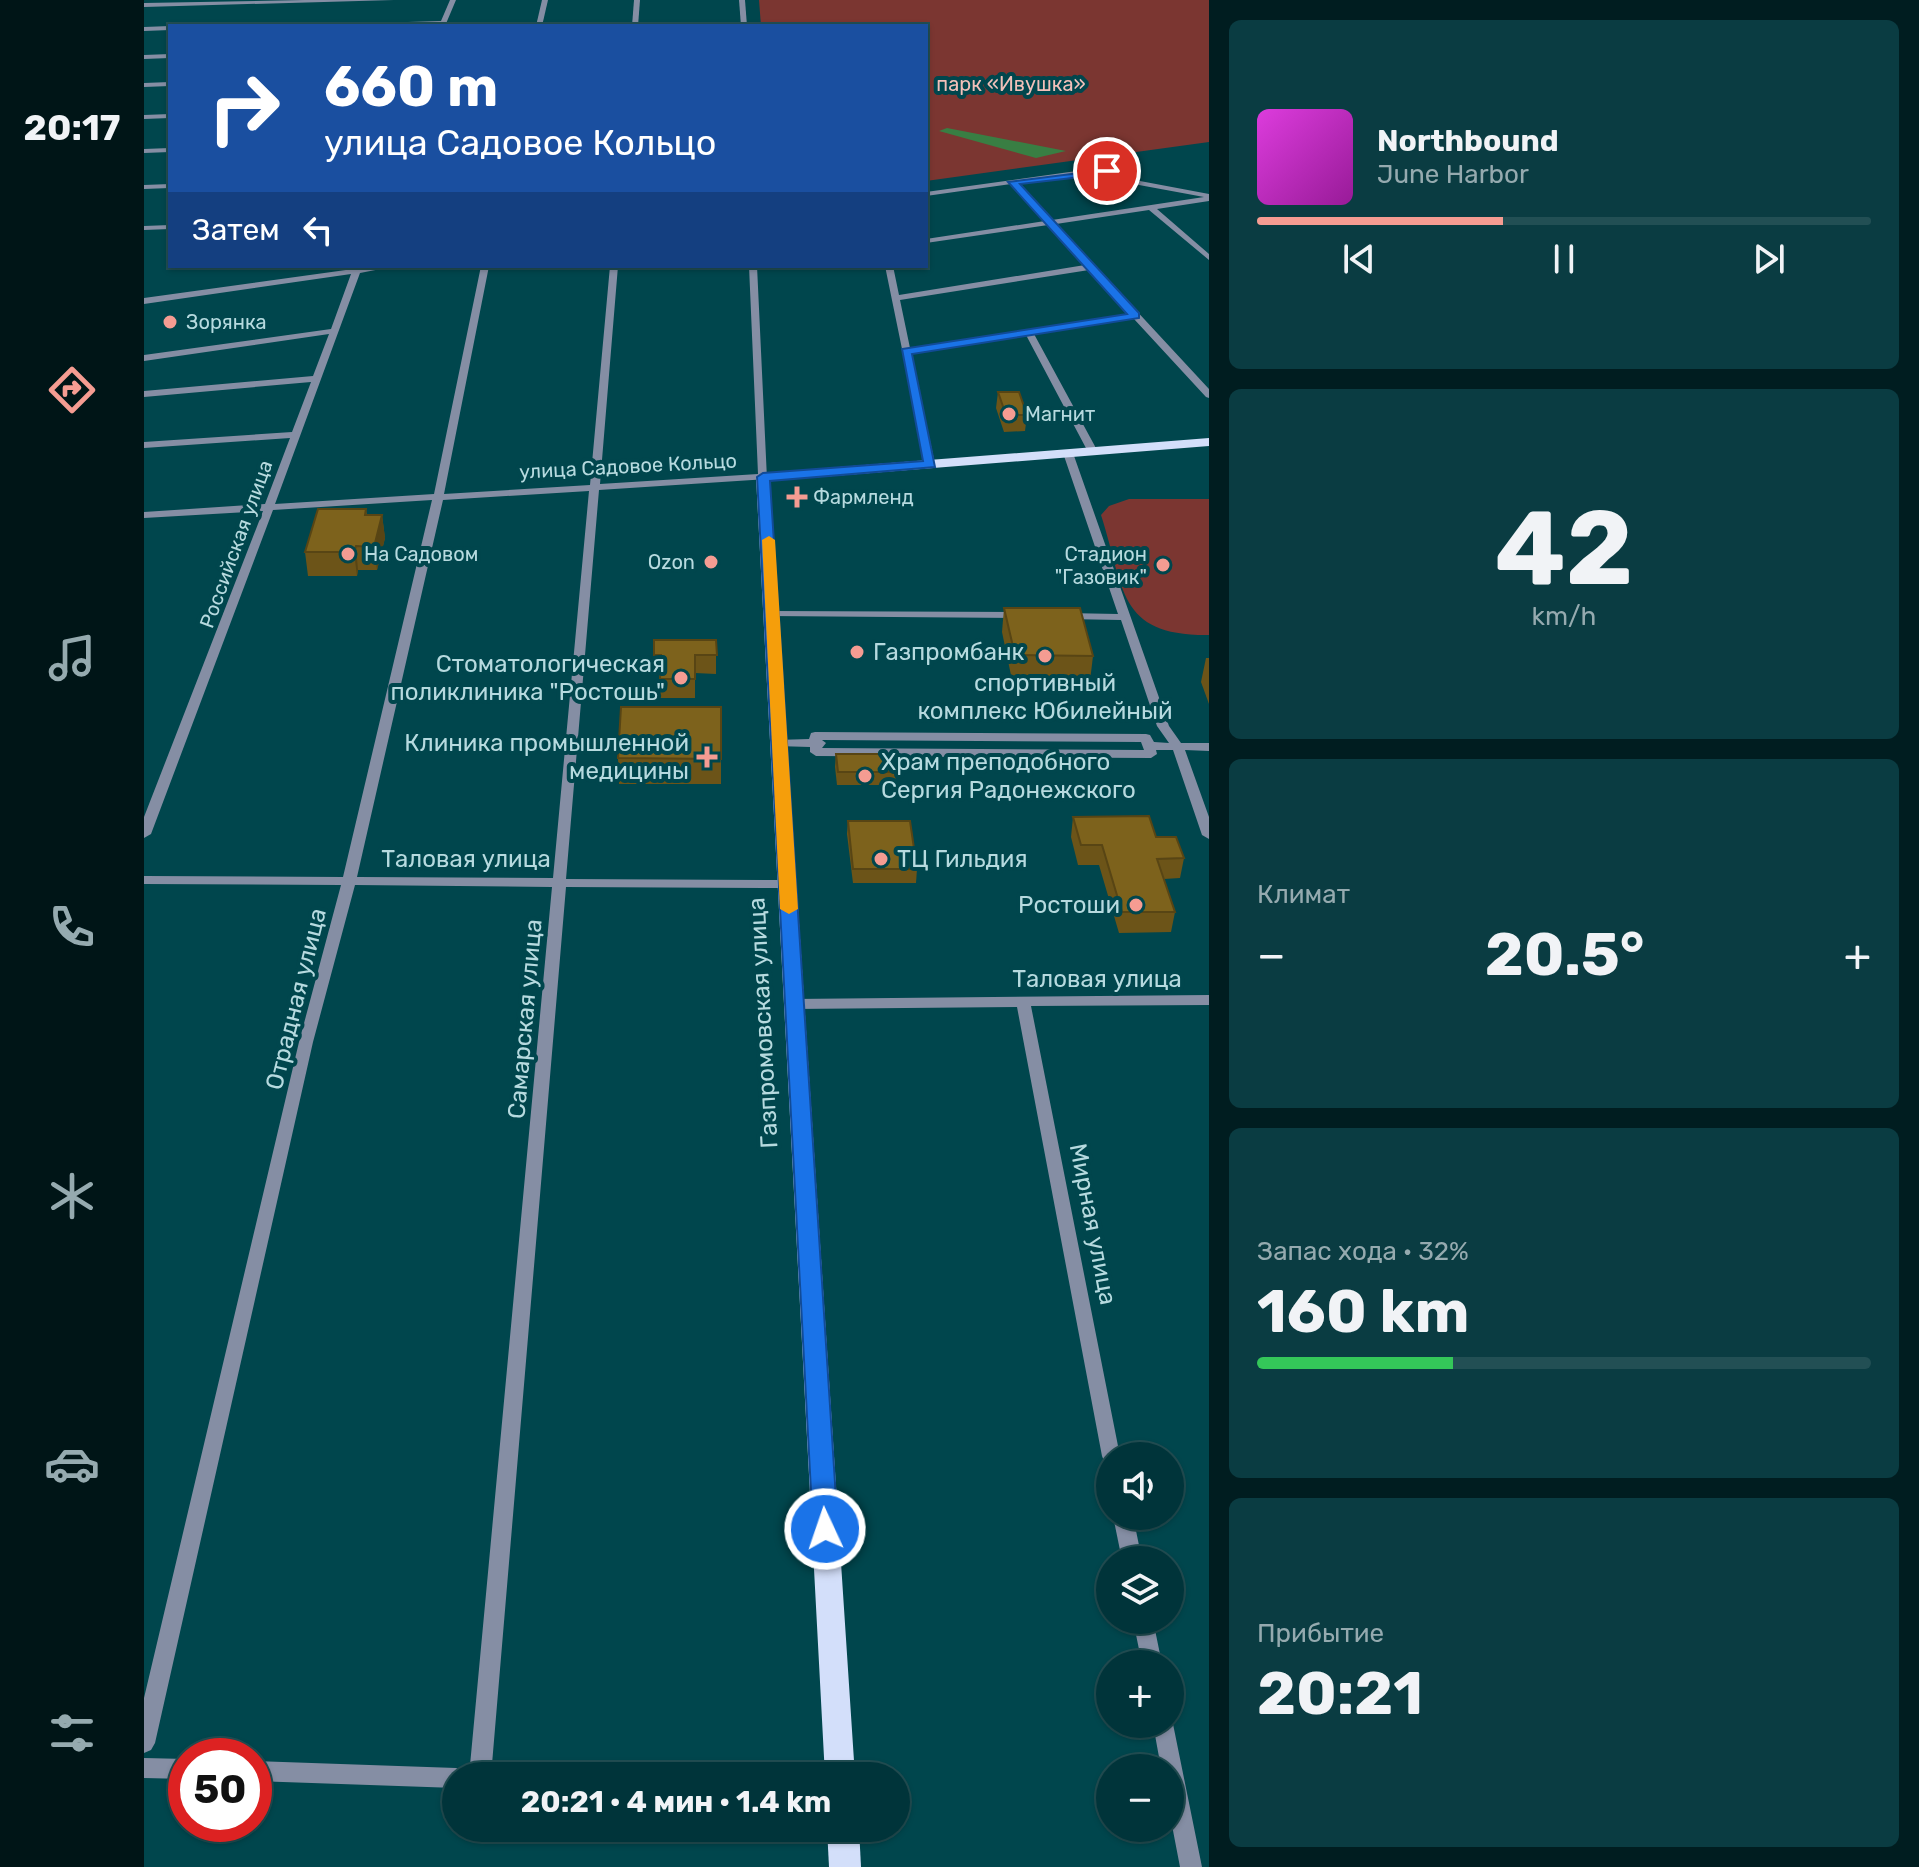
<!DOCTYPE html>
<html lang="ru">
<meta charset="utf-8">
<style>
:root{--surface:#00343a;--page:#0a3c42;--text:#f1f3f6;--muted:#95aaaf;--line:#224f54;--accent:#f59c92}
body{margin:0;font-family:Rubik,sans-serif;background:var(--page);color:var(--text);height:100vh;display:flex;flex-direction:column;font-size:30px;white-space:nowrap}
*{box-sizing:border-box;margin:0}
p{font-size:26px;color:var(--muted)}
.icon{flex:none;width:44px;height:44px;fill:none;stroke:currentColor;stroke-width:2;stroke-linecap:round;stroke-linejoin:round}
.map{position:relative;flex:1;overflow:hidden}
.details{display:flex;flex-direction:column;gap:20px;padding:20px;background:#001d20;width:710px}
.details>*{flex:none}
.guide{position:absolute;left:24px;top:24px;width:760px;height:244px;border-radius:0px;box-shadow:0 2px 6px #0004,0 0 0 2px var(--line);background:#1a4fa0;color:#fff;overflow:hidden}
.controls{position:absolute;left:952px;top:1442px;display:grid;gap:16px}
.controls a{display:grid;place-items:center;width:88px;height:88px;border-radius:50%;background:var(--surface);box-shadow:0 2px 6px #0004,0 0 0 2px var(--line);font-size:40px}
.speed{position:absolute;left:24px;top:1738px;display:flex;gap:16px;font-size:40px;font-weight:700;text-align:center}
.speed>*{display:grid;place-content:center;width:104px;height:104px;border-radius:50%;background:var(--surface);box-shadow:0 2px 6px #0004,0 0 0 2px var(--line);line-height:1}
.speed .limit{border:12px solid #d22;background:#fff;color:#111}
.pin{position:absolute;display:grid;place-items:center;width:68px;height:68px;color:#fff;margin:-34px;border:4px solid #fff;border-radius:50%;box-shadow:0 2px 8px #0007}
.me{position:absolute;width:88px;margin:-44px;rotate:357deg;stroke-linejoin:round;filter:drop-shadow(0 0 6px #0008)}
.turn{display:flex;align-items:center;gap:28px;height:168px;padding:0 24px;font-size:36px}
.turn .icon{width:104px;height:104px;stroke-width:2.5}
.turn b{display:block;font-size:56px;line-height:68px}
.then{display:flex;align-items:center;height:76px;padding:0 24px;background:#0003;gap:16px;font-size:30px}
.big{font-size:60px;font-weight:700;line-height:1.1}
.details .widget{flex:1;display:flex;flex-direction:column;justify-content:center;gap:12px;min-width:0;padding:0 28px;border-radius:12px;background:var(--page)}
.details .dial{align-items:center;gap:0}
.dial b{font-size:104px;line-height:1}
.song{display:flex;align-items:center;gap:24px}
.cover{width:96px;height:96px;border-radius:12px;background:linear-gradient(135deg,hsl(300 70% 55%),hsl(300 70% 35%))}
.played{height:8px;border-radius:4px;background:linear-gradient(90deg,var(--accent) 40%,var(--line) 40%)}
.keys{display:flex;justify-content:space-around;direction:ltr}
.heat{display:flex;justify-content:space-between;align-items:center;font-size:44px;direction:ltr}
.charge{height:12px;border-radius:6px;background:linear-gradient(90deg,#34c759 32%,var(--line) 0)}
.trip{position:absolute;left:298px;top:1762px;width:468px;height:80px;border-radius:40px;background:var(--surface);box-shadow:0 2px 6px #0004,0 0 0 2px var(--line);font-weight:700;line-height:80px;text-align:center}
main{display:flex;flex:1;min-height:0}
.dock{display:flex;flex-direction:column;width:144px;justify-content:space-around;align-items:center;background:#001517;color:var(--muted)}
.dock .icon{width:56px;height:56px}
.dock .active{color:var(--accent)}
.dock b{font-size:36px;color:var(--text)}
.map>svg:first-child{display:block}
</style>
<main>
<nav class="dock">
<b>20:17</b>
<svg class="icon active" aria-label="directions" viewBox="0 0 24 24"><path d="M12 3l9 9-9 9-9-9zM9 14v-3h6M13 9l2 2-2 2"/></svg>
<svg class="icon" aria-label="music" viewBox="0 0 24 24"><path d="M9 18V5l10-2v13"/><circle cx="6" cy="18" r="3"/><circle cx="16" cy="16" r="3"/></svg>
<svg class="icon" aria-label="phone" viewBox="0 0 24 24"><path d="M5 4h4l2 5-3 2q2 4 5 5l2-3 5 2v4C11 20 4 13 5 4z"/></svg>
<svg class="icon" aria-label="climate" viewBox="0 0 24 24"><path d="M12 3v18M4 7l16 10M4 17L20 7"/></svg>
<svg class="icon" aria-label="car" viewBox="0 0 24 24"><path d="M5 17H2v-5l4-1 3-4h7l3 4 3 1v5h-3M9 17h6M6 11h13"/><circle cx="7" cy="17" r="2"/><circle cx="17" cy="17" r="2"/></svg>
<svg class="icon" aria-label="filters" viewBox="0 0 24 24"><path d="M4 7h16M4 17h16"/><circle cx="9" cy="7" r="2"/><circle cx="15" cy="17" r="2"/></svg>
</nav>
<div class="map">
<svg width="1065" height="1867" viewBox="0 0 1065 1867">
<rect width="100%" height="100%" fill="#00464d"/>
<g fill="#7b3631">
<polygon points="615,0 1065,0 1065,142 782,181 782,26 617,26"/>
<path d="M985,499H1065V635C973,636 981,589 957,515L965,506Z"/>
</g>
<polygon fill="#397e43" points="803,128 922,151 892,158 795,131"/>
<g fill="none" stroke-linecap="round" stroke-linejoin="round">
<g fill="#858ea4" fill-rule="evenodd">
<polygon points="160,0 250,0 0,7 0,3"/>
<polygon points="306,0 312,0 301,26 131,26 297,21"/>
<polygon points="398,0 404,0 398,26 392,26"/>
<polygon points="490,0 496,0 494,26 488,26"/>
<polygon points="595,0 601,0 603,26 597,26"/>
<polygon points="26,26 26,30 0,31 0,27"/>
<polygon points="26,54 26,58 0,59 0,55"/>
<polygon points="26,82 26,86 0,87 0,83"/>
<polygon points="26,114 26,118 0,119 0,115"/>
<polygon points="26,148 26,152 0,153 0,149"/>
<path d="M954,168L996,181L1065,194V201L1013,209L1065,254V260L1005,210L912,224L1065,389V398L1062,397L990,319L890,334L953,450L948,453L943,450L882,335L767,353L791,464L782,466L741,266H749L755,295L941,265L904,225L782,243V239L901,221L867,184L782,196V192ZM954,172L995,185L1060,197L908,220L874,183ZM945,270L986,314L766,348L756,300Z"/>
<polygon points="26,184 26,188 0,189 0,185"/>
<polygon points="26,225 26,229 0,230 0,226"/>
<path d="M210,266H218L217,268L252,266L216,273L131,504L290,494L337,266H345L300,494L446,485L466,266H474L456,484L614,474L605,266H613L623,479L455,490L422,879L643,880L650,884L643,888L422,887L347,1776H325L408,887L211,885L169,1042L11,1743L7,1750L0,1753V1698L155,1042L197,885L0,884V876L199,877L288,500L129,510L7,834L0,838V817L119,511L0,518V512L121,504L146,438L0,448V442L148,432L167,382L0,397V391L169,376L185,334L0,361V355L187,329L207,274L0,304V298L209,269ZM445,491L409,878L213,877L299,500Z"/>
<path d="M924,450L929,453L1025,726L1037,743H1065V751L1041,750L1065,817V839L1058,835L1029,750H1012L1013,754L1007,758L672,756L666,752V747L632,746L630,743L632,740L665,739L667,733L671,732L1002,734L1006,735L1010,742L1025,743L1013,726L977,620L921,619L915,616L921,613L974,614L919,453ZM678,740L997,742L1000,750L678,748L682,743Z"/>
<polygon points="629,611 876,612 882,615 876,618 625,616 623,614"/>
<polygon points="1065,995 1065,1005 887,1006 976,1456 966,1456 966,1463 960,1461 958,1456 873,1007 649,1009 642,1004 649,999"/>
<polygon points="969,1516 989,1516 998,1560 978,1560"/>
<polygon points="989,1620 1009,1620 1018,1664 998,1664"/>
<polygon points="1026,1717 1029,1724 1058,1867 1036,1867 1026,1815 1026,1768 1017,1768 1009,1724 1026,1724"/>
<polygon points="0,1758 42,1759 42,1779 0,1778"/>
<polygon points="110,1761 312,1768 320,1771 322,1776 312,1776 312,1788 110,1781"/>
</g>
<g fill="#d3dffa" fill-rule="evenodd">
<polygon points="1065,438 1065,446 626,481 711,1776 681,1776 612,477 619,473"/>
<polygon points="683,1828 715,1828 717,1867 685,1867"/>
</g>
</g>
<g fill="#6c5418">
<polygon points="854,392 883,415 881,431 860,432 852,408"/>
<polygon points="222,509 223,515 238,515 241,538 233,570 214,570 213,576 164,576 161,552"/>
<polygon points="860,608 949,656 946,681 868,680 858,632"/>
<polygon points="510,640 572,640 572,674 551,673 551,698 516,698 516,673 510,673"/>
<polygon points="1062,658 1065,658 1065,704 1057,682"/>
<polygon points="692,754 752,772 751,785 693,785 691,767"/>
<polygon points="474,758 577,759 577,784 475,784"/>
<polygon points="929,817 1012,837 1040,858 1036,878 1020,879 1031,912 1027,932 975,933 955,865 934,865 927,837"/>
<polygon points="704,821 773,869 772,883 709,883 703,834"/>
</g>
<g fill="#584514">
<polygon points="238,515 241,538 233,570 230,547"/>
<polygon points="212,546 214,570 213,576 210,552"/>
</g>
<g fill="#7d621c" stroke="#584514" stroke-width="2">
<polygon points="854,392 875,392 883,415 862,415"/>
<polygon points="174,509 222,509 221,515 238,515 230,547 212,546 210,552 161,552"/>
<polygon points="860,608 936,608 949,656 871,655"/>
<polygon points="510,640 572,640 573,655 551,655 551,679 516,679 517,655 510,655"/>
<polygon points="477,707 577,707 577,759 474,758"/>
<polygon points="692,754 749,754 752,772 694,772"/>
<polygon points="1005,816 1012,837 1032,837 1040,858 1013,859 1031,912 978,912 958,845 937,845 929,817"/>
<polygon points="704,821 766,821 773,869 709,869"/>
</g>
<polygon fill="#1a73e8" stroke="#114b97" stroke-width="2" points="967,169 963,174 876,184 995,313 995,318 768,354 791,467 626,481 694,1529 690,1536 681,1540 672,1536 669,1529 613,477 619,473 779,461 758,349 983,314 864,182"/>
<polygon fill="#f59e0b" points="625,536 631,540 654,909 645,914 636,909 618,540"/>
<g fill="#f59c92" stroke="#00464d" stroke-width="3">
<circle cx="26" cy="322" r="8"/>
<circle cx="865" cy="414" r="8"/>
<path d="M649 485h8v8h8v8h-8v8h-8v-8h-8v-8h8z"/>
<circle cx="204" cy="554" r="8"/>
<circle cx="567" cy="562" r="8"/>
<circle cx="1019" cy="565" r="8"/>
<circle cx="713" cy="652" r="8"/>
<circle cx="901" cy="656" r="8"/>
<circle cx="537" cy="678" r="8"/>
<path d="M559 745h8v8h8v8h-8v8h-8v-8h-8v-8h8z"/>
<circle cx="721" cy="776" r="8"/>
<circle cx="737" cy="859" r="8"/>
<circle cx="992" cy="905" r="8"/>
</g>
<g text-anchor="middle" stroke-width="8" stroke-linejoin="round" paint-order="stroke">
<g font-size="20" fill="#f2c0b9" stroke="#00464d">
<text x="867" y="91">парк «Ивушка»</text>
</g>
<g font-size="20" fill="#b6dadf" stroke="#00464d" text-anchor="start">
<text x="42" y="329">Зорянка</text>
<text x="881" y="421">Магнит</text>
<text x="669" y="504">Фармленд</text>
<text x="220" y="561">На Садовом</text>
<text x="1003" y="561" text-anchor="end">Стадион<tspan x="1003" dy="23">"Газовик"</tspan></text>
<text x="551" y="569" text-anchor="end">Ozon</text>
</g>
<g font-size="20" fill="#b6dadf" stroke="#00464d">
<text transform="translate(484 466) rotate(-3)" y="7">улица Садовое Кольцо</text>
<text transform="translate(92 544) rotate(-70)" y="7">Российская улица</text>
</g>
<g font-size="24" fill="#b6dadf" stroke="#00464d" text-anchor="start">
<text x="729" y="660">Газпромбанк</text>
<text x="521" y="672" text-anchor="end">Стоматологическая<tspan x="521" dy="28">поликлиника "Ростошь"</tspan></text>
<text x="901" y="691" text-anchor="middle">спортивный<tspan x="901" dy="28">комплекс Юбилейный</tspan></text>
<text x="545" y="751" text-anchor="end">Клиника промышленной<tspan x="545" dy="28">медицины</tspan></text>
<text x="737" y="770">Храм преподобного<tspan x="737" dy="28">Сергия Радонежского</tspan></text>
<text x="753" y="867">ТЦ Гильдия</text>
<text x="976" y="913" text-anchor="end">Ростоши</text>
</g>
<g font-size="24" fill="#b6dadf" stroke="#00464d">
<text x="322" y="867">Таловая улица</text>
<text x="953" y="987">Таловая улица</text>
<text transform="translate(152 999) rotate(-76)" y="8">Отрадная улица</text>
<text transform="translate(381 1019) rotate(-85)" y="8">Самарская улица</text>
<text transform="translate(619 1023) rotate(-93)" y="8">Газпромовская улица</text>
<text transform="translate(949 1224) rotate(79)" y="8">Мирная улица</text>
</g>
</g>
</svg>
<div class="controls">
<a><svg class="icon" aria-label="sound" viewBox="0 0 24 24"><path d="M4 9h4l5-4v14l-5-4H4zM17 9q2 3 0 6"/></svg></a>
<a><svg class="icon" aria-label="layers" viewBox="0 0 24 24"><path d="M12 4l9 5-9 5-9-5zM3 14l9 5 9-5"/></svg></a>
<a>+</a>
<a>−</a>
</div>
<div class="speed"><div class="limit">50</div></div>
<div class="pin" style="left:963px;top:171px;background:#d93025"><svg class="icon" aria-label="arrive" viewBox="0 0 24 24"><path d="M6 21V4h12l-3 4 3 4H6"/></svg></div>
<svg class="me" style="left:681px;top:1529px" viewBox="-20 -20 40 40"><circle r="17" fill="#1a73e8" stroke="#fff" stroke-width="3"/><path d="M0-11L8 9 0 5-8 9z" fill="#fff"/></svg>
<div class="trip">20:21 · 4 мин · 1.4 km</div>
<div class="guide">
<div class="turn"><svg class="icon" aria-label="right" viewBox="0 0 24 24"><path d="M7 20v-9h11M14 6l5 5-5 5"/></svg><div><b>660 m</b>улица Садовое Кольцо</div></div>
<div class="then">Затем<svg class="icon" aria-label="left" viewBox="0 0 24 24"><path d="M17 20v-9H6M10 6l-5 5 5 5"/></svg></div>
</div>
</div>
<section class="details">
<div class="widget">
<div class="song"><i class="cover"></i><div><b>Northbound</b><p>June Harbor</p></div></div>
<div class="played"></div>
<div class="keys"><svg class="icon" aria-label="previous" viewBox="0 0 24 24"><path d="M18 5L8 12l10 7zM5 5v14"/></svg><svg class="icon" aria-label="pause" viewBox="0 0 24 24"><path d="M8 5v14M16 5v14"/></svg><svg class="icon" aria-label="next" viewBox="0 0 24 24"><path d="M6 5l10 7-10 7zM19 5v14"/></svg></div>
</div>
<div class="widget dial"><b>42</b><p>km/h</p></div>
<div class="widget"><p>Климат</p>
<div class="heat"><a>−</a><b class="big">20.5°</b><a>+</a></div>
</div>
<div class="widget"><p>Запас хода · 32%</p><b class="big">160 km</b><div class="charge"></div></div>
<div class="widget"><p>Прибытие</p><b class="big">20:21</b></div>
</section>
</main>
